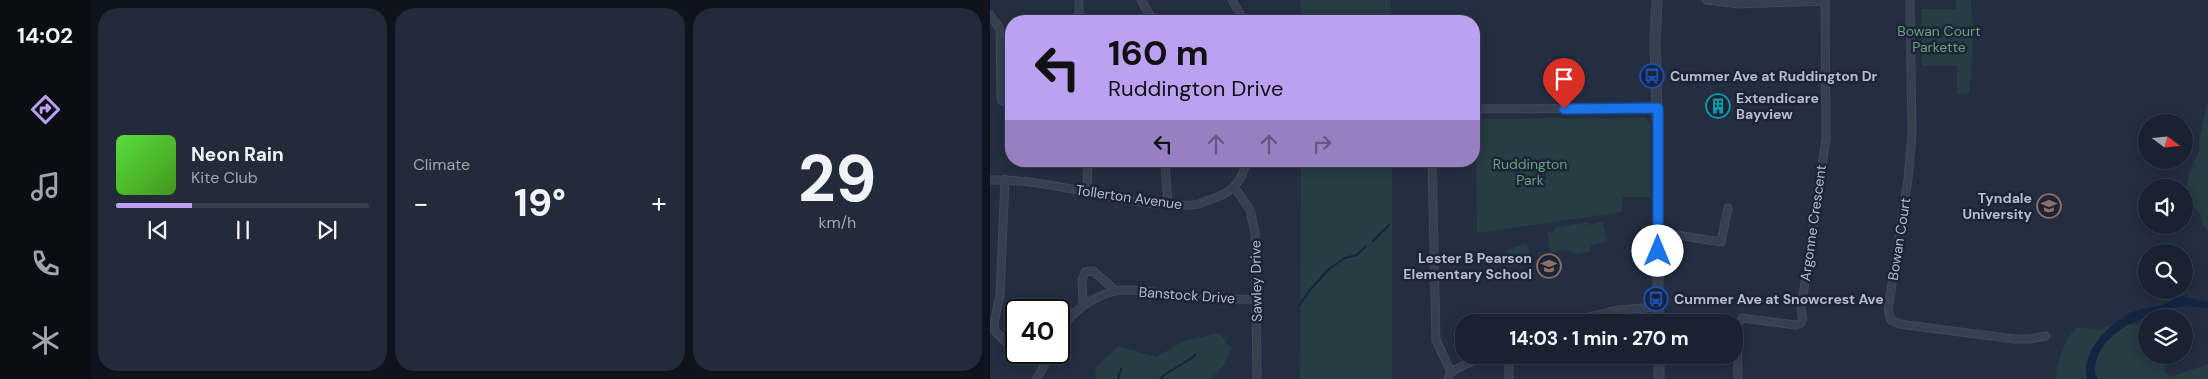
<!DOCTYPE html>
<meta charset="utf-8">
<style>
:root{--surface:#1a2232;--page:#232a3a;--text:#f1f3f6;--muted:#9fa4ac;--line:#383f4d;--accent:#bca0f2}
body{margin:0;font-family:"DM Sans",sans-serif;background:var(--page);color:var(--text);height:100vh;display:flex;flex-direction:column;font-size:19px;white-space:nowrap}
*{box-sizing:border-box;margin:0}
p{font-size:16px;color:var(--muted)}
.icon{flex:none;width:28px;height:28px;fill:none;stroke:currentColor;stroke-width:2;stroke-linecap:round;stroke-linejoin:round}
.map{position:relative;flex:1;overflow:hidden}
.side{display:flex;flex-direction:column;gap:8px;padding:8px;background:#0e131c;width:900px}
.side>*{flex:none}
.guide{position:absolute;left:15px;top:15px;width:475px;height:152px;border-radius:20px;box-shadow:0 2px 12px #0003,0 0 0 1px var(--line);background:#bca0f2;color:#111;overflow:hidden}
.needle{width:32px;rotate:106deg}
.fabs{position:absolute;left:1148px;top:114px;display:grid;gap:10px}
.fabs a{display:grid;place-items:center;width:55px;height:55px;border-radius:50%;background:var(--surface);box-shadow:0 2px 12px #0003,0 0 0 1px var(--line);font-size:25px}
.speed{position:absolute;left:15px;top:299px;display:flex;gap:10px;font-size:25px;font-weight:700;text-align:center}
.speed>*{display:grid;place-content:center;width:65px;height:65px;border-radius:50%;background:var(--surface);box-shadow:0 2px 12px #0003,0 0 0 1px var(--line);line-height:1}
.speed .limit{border:2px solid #111;border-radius:8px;background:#fff;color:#111}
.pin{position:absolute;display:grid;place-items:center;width:42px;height:42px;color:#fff;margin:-51px -21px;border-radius:50% 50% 50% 0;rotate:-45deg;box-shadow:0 0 5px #0007}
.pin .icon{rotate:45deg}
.me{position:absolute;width:55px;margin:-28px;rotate:0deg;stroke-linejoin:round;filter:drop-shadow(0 0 4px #0008)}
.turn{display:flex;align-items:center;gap:18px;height:105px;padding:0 20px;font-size:22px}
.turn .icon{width:65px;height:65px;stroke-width:2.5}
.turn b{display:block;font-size:35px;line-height:42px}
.lanes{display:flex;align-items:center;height:48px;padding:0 20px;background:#0003;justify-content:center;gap:25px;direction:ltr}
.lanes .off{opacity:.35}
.big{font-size:38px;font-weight:700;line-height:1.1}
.side .widget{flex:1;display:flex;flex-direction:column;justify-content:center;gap:8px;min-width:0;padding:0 18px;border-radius:20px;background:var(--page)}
.side .dial{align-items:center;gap:0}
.dial b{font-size:65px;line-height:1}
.song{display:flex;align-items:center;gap:15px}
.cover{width:60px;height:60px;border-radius:8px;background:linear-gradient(135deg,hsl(110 70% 55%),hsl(100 70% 35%))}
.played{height:5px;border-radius:2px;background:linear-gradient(90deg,var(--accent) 30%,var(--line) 30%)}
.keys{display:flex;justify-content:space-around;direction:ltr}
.heat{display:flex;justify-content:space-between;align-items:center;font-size:28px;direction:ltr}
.side .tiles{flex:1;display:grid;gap:8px;grid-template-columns:repeat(3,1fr)}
.trip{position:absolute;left:465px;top:314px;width:288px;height:50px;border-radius:20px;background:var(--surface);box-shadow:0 2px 12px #0003,0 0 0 1px var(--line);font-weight:700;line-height:50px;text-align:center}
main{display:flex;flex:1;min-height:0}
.menu{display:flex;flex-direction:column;width:90px;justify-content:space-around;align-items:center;background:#0a0e14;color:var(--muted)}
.menu .icon{width:35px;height:35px}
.menu .current{color:var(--accent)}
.menu b{font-size:22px;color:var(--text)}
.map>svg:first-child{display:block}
</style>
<main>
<nav class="menu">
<b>14:02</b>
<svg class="icon current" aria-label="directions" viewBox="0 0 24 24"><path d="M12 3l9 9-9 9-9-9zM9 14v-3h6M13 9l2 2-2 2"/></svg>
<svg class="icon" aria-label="music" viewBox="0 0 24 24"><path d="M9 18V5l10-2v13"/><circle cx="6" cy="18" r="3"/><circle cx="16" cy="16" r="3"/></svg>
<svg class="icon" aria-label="phone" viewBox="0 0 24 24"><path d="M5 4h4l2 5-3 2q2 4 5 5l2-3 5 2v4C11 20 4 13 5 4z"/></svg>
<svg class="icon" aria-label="climate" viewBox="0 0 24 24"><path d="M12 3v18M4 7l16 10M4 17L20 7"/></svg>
</nav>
<section class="side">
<div class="tiles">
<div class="widget">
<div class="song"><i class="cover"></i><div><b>Neon Rain</b><p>Kite Club</p></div></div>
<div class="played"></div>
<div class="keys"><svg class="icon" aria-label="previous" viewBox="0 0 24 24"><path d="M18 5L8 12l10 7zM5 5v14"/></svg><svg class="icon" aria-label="pause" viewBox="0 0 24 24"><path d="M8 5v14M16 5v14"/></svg><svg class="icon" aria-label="next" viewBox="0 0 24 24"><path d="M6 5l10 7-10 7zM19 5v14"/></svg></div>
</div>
<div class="widget"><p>Climate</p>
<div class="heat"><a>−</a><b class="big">19°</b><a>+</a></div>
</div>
<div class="widget dial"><b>29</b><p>km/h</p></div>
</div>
</section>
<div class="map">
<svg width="1218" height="379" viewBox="0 0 1218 379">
<rect width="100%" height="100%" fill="#232e42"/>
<g fill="#253d43">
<polygon points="310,0 401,0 401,21 311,21"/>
<polygon points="966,0 981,0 983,48 979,93 967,95 967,66 932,66 931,9 966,9"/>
<polygon points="1218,101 1218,232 1211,222 1210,213 1194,197 1200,170 1209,152 1210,135"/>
<polygon points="656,118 660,124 661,197 632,197 632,212 487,233 486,119"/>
<polygon points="311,161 402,161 402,379 310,379"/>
<polygon points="597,222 598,225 613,222 617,242 600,245 600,251 585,254 577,250 561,253 557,232 564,231 564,228"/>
<polygon points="536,243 542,259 521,267 515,251"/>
<path d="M1130,322L1147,325L1156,330V355H1176L1175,373L1181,377L1218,364V379H1066C1067,363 1074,339 1087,327L1108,330Z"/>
<polygon points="229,333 241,348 234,365 221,379 106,379 105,368 128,346 166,357 194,341"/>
</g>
<path fill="#142441" d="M1192,296L1218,302V308C1198,307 1191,304 1172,312L1171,317C1163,318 1156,317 1149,320C1126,328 1098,353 1107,379H1097C1090,351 1121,321 1145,311C1154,307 1166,308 1175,304C1181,301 1185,298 1192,296Z"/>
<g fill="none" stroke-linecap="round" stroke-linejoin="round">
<g stroke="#142441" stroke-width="2">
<polyline points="383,241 399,225"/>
<polyline points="309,306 319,291 339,269 355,258 367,255 376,246"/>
<polyline points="128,379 131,369"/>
<path d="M170,379C175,372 197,363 205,355"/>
</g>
<g stroke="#41495b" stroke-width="9">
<g id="minor">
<polyline points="89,0 89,21"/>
<polyline points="151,0 163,21"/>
<polyline points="242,0 254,21"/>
<polyline points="716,0 750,4 835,1"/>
<polyline points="920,0 922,134 918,179 898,310 901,320 909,324 1024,339 1040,339 1056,336"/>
<polyline points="0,15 10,29 11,96 12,101 21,105"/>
<polyline points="484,109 668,108"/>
<polyline points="175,161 178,204"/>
<polyline points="442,161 446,340 461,372"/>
<polyline points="15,179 10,296 4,323 5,331 18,344 26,347"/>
<path d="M0,180C67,178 134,208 201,205C206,205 212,203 216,201C240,194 250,186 257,161"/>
<polyline points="245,188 260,210 265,232 267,379"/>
<polyline points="97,191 98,161"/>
<polyline points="668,232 731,242 738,208"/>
<polyline points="93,305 92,280 95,272 103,271 126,291"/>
<polyline points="579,322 627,310 668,307"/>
<path d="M69,334C78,313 102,297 125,291C142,287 186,296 206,298C226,300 247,299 268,299"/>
<polyline points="41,352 58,359"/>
<polyline points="519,355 519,379"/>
<polyline points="47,379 61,352"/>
<polyline points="458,379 461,372 494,355"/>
<polyline points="748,379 747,325 752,318 806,325 811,323 813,319 811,309 836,139 835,0"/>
</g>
</g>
<g stroke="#41495b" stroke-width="11">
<g id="tertiary">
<polyline points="667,0 665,42 668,151 668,322"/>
<polyline points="669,355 669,379"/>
</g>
</g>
<use href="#minor" stroke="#374051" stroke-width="7"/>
<use href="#tertiary" stroke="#374051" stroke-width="9"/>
</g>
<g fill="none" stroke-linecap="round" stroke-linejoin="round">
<g stroke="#114b97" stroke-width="12">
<polyline id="route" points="574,109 668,108 668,251"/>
</g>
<use href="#route" stroke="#1a73e8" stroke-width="9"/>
</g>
<defs>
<g id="bus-ring" transform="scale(1.25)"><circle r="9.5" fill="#1c2537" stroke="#1a4fb4" stroke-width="1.5"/><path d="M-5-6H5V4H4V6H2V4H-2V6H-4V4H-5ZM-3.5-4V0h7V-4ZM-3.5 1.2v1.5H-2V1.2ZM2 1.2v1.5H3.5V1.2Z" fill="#1a4fb4"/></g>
<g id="building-ring" transform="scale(1.25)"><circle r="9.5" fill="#1c2537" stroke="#0f9aa8" stroke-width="1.5"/><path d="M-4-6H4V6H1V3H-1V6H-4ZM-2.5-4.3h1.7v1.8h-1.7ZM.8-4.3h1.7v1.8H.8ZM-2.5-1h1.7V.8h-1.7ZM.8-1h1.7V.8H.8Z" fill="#0f9aa8"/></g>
<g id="university-ring" transform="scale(1.25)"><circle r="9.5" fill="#1c2537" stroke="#8d6e63" stroke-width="1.5"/><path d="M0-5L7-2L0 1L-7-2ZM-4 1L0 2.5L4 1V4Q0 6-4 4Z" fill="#8d6e63"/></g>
<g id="school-ring" transform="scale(1.25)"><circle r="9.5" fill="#1c2537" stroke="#8d6e63" stroke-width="1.5"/><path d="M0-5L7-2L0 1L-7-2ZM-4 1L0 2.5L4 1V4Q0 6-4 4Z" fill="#8d6e63"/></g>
</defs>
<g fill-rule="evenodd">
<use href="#bus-ring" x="662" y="76"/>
<use href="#building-ring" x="728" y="106"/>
<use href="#university-ring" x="1059" y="206"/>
<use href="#school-ring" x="559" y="266"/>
<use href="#bus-ring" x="666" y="299"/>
</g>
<g text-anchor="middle" stroke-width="5" stroke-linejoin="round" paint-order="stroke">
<g font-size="14" fill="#699f79" stroke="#1c2537">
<text x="949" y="36">Bowan Court<tspan x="949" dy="16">Parkette</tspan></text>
<text x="540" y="169">Ruddington<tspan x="540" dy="16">Park</tspan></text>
</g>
<g font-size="14" font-weight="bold" fill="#b4bbcc" stroke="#1c2537" text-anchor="start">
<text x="680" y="81">Cummer Ave at Ruddington Dr</text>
<text x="746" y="103">Extendicare<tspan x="746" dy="16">Bayview</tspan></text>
<text x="1042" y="203" text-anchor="end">Tyndale<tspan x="1042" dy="16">University</tspan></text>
<text x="542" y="263" text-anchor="end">Lester B Pearson<tspan x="542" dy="16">Elementary School</tspan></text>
<text x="684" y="304">Cummer Ave at Snowcrest Ave</text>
</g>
<g font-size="14" fill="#b4bbcc" stroke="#1c2537">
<text transform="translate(139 197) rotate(8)" y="5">Tollerton Avenue</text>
<text transform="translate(823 223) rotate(-82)" y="5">Argonne Crescent</text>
<text transform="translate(909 239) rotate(-81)" y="5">Bowan Court</text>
<text transform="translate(266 281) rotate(-91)" y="5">Sawley Drive</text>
<text transform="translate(197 295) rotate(4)" y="5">Banstock Drive</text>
</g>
</g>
</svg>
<div class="fabs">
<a><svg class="needle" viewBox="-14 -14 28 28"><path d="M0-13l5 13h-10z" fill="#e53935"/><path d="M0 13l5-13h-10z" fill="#9fa4ac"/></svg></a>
<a><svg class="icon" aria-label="sound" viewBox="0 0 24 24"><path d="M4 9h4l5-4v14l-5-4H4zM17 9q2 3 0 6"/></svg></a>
<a><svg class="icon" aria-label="search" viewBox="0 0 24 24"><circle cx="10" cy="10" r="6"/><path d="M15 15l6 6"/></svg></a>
<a><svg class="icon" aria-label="layers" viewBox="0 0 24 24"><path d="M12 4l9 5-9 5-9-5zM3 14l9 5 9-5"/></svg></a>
</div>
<div class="speed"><div class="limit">40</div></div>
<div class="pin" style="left:574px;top:109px;background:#d93025"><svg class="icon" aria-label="arrive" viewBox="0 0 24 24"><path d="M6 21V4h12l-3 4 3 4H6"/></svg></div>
<svg class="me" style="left:668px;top:251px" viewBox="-20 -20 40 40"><circle r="19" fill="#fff"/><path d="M0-13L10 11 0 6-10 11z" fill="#1a73e8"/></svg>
<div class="trip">14:03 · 1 min · 270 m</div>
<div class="guide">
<div class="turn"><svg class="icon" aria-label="left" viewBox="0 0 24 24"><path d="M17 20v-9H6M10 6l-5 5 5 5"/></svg><div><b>160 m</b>Ruddington Drive</div></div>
<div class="lanes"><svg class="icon" aria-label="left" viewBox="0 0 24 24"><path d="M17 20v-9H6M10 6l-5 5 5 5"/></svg><svg class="icon off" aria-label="ahead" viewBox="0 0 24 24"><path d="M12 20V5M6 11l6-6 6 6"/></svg><svg class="icon off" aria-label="ahead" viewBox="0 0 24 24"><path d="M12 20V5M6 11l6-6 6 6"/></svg><svg class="icon off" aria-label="right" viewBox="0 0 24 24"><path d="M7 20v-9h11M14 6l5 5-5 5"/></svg></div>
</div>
</div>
</main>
